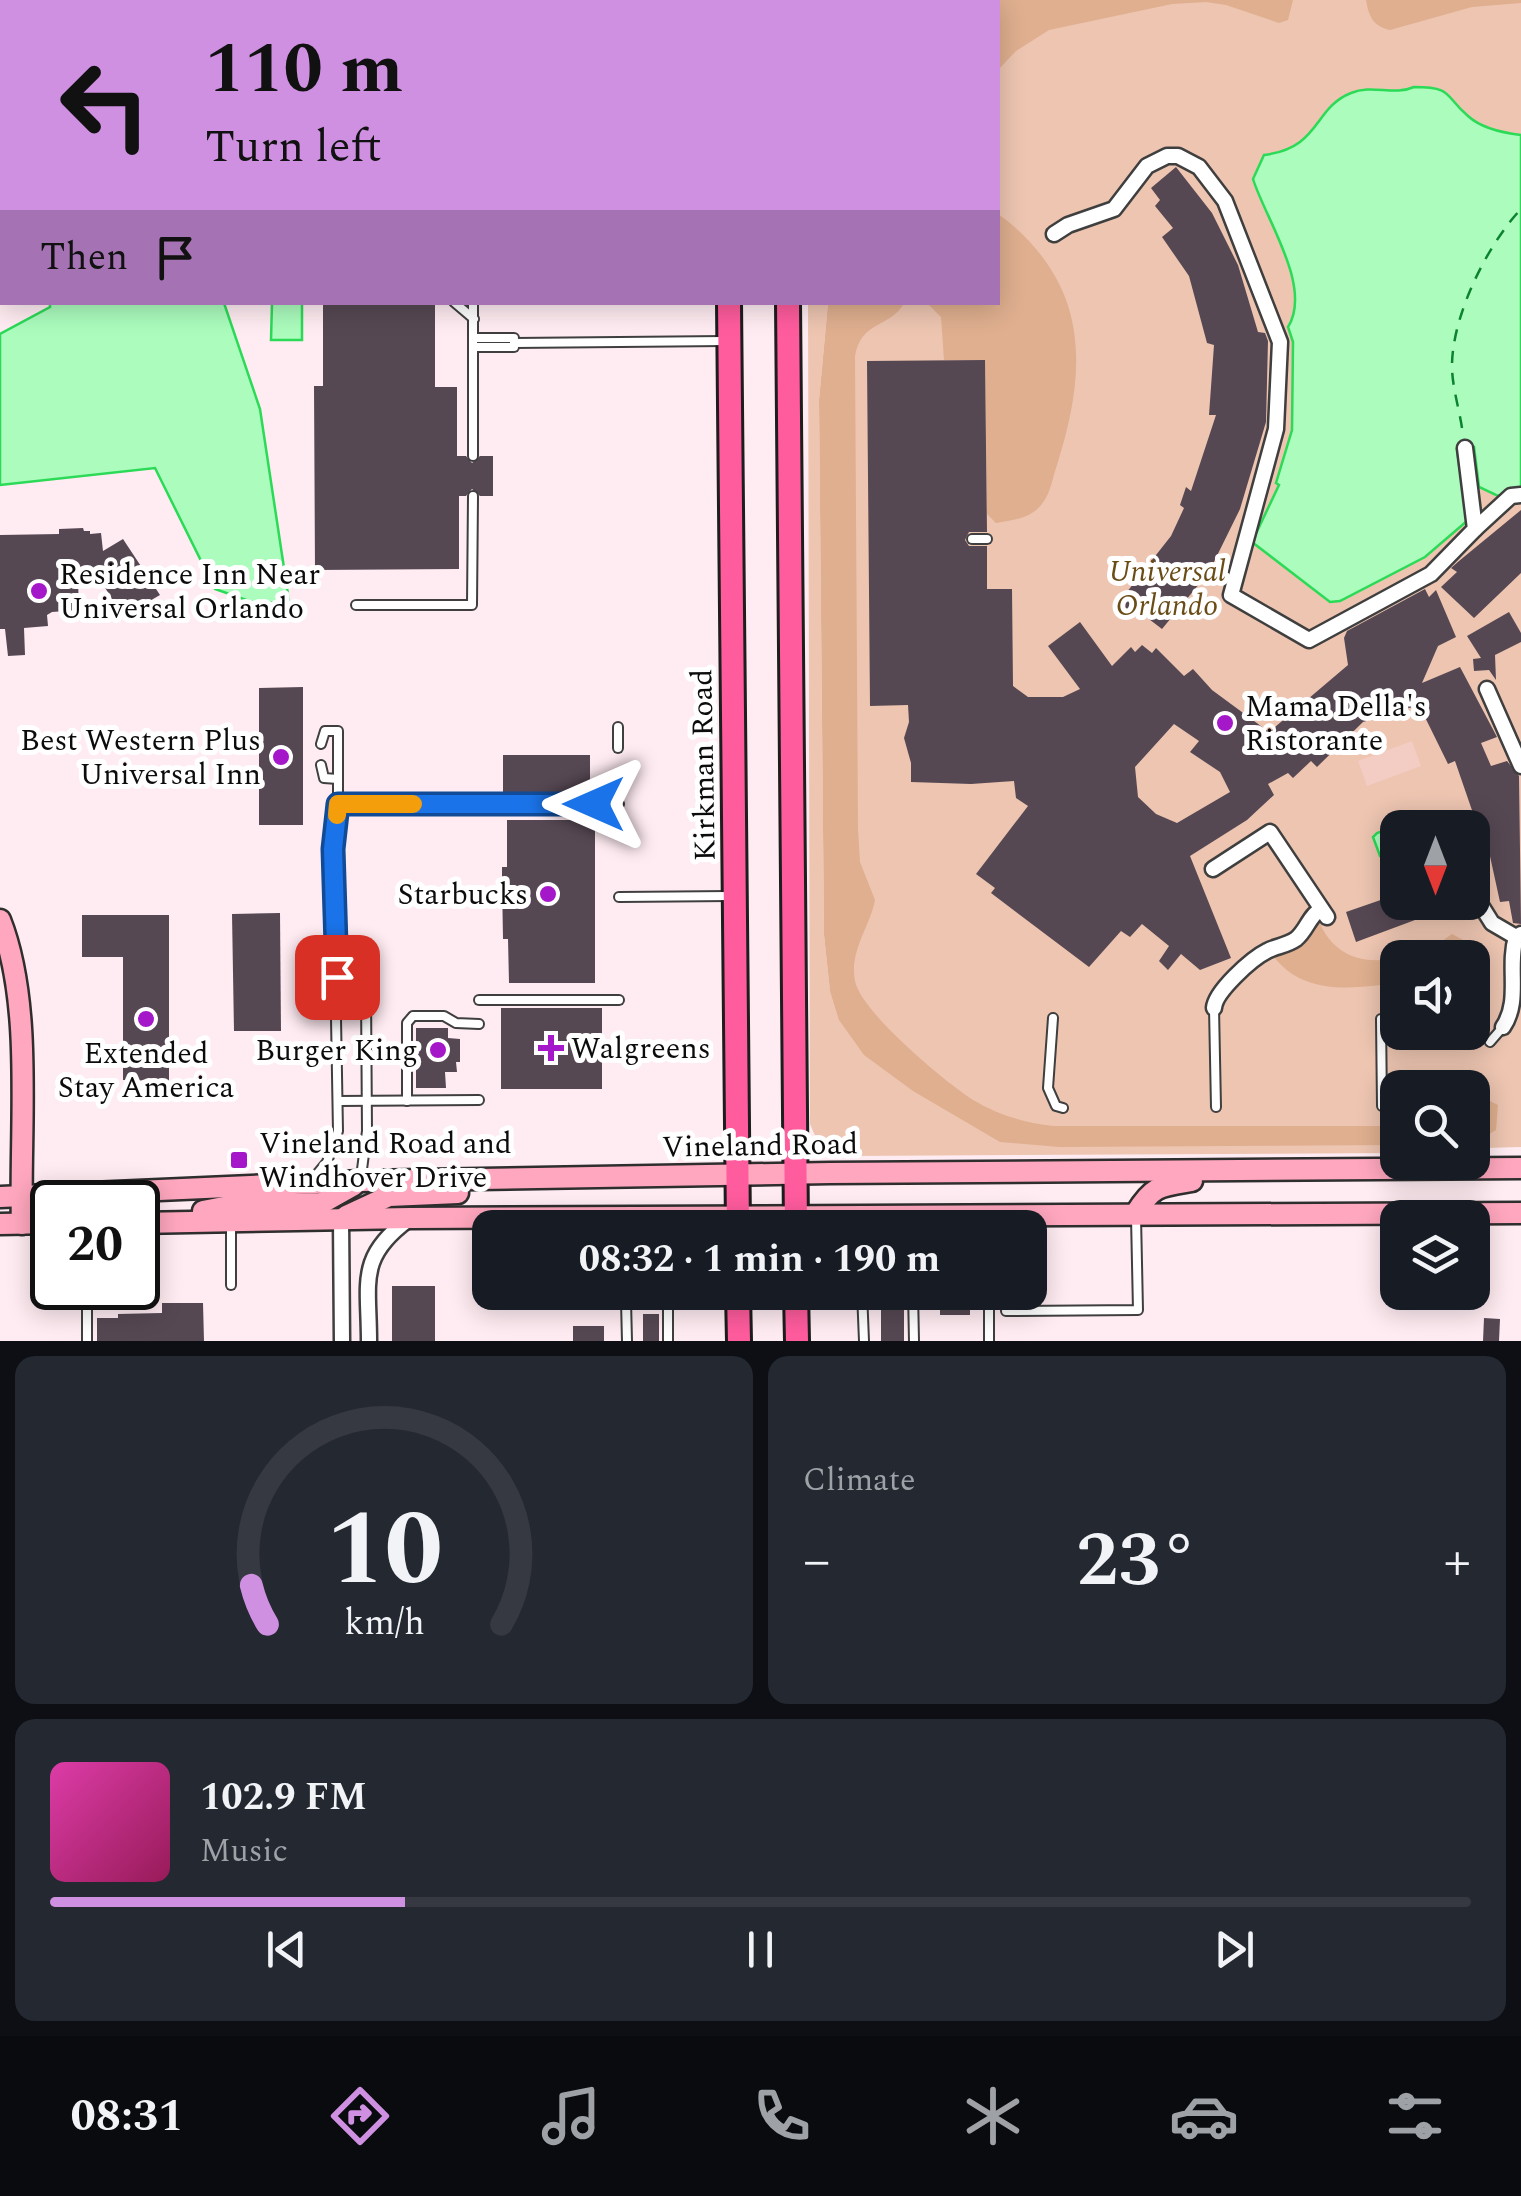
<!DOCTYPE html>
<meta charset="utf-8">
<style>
:root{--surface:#171b24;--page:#242831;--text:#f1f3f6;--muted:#9ea1a6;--line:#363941;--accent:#cf90e2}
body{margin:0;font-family:Spectral,serif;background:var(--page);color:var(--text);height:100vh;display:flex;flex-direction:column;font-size:38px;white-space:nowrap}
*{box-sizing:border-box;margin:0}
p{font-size:32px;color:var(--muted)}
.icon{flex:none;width:55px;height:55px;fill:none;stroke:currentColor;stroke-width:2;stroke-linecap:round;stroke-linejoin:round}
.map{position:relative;height:1341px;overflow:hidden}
.side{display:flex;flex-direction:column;gap:15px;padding:15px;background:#0d0f14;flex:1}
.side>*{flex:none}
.banner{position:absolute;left:0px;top:0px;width:1000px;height:305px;box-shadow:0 5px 25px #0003;background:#cf90e2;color:#111;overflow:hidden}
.needle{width:65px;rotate:180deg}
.buttons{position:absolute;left:1380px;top:810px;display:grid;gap:20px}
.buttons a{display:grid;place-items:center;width:110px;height:110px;border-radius:20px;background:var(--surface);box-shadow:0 5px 25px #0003;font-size:50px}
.speed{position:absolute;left:30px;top:1180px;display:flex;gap:20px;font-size:50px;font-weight:700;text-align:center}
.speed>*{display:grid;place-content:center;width:130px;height:130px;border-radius:50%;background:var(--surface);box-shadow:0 5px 25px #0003;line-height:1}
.speed .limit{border:5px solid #111;border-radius:15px;background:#fff;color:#111}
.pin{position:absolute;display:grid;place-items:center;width:85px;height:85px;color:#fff;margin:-42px;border-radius:20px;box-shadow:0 5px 15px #0006}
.me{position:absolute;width:110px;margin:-55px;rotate:270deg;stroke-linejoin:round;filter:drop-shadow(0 0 8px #0008)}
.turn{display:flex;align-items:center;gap:35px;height:210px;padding:0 40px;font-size:45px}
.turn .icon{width:130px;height:130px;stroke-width:2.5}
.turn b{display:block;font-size:70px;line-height:85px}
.then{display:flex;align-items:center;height:95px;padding:0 40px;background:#0003;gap:20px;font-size:38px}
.big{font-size:75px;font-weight:700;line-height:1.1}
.side .widget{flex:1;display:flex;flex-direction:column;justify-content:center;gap:15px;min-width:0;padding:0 35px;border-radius:20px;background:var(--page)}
.side .dial{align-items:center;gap:0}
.dial svg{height:260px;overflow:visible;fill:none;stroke:var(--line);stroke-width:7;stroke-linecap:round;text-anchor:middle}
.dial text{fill:var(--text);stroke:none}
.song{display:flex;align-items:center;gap:30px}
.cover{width:120px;height:120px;border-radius:15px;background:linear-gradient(135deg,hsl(320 70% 55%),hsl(330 70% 35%))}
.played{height:10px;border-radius:5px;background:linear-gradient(90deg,var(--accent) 25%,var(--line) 25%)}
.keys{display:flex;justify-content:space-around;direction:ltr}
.heat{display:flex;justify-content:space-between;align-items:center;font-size:55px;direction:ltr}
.side .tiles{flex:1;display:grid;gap:15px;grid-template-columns:1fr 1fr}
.widget:last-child{grid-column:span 2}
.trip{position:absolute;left:472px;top:1210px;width:575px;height:100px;border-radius:20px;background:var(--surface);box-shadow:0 5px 25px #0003;font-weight:700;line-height:100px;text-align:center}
.dock{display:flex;height:160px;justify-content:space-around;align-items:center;background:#090b0e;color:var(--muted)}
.dock .icon{width:70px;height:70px}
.dock .active{color:var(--accent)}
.dock b{font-size:45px;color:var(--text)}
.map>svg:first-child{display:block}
</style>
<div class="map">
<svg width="1521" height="1341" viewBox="0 0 1521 1341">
<rect width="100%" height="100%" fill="#ffecf2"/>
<path fill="#edc5b1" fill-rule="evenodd" d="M806,0H1521V1147L1485,1148L1473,1152L1472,1088H1398L1397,1153L846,1156C824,1152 818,1144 810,1124L808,303H828L819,400L824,935L830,990L835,303L998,302V2ZM1398,828H1472V902H1398ZM1398,958H1472V1032H1398Z"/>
<g fill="#dfaf8f">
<polygon points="990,0 1293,0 1288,20 1279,23 1226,5 1206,2 1172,4 1049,30 1016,51 998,70 998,2 986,2"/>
<path d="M1366,0H1521V3L1472,7L1390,30C1373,26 1369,17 1366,0Z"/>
<path d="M998,214C1027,234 1052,264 1065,297C1086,352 1074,411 1057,465C1053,476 1051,491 1044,501C1033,518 1015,520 996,523L987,514L985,360H944L941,317L927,303L998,302Z"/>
<path d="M828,303H904C891,328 861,320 855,356L858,829L860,862L875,900C870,927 849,951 855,981C861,1012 945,1082 973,1100C998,1115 1025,1123 1053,1126H1397V1145L1059,1147L1000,1142L913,1091L864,1055L839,1020L830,991L824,935L819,400Z"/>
<path d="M1319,921C1333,956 1363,965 1397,958V983C1351,989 1301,996 1271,953Z"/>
<polygon points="1452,934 1476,947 1473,966 1472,958 1402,957 1441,942"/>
<polygon points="1490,1101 1498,1105 1496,1130 1473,1144 1473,1121 1482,1103"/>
</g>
<polygon fill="#f3cdc4" points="1412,741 1421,766 1367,786 1358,761"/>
<g fill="#abfcbd" stroke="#2bda56" stroke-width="2.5">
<path d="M1414,87C1454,87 1444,96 1468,116C1481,128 1504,133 1521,135V488L1498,496L1479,487L1474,447L1457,449L1467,521L1425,557L1340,601L1330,602L1252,542L1279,485L1276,483L1292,430L1293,342L1288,327C1313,287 1265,218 1253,179L1264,155C1321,148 1313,108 1351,93C1372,84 1394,96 1414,87Z"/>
<polygon points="50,303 224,303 260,409 289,601 258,604 215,589 155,468 0,485 0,334 50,307"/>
<polygon points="272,303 302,303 302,340 271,340"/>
<polygon points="1417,819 1423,820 1426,827 1398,828 1397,854 1380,856 1373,837 1377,833"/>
</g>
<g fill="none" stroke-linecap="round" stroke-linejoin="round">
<path stroke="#0c832e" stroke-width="2.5" stroke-dasharray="12 10" stroke-linecap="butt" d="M1462,428C1459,408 1452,386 1452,366C1452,316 1487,245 1521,209"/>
</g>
<g fill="#564853" fill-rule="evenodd">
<polygon points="1176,167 1212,213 1238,265 1258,332 1265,333 1268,341 1266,422 1240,509 1209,572 1162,629 1141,613 1137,618 1119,602 1171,536 1184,508 1180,505 1186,487 1191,491 1216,415 1209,415 1214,345 1207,343 1189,276 1162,237 1173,228 1155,206 1160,200 1151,188"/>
<polygon points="323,302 435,302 435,387 457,387 457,456 466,456 472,463 480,456 493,456 493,496 480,496 472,489 466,496 459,496 459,569 315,570 314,386 323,386"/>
<path d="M985,360L987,532H969L965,540L969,546H987V589H1012L1013,686L1028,697H1063L1080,689L1048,646L1080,622L1112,666L1131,647L1135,652L1142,645L1152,653L1156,648L1184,676L1193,669L1212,690L1269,732L1348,665L1344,638L1347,631L1425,589L1429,597L1436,590L1456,637L1438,646L1422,683L1460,667L1497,737L1481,743L1491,766L1507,761L1519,776L1521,924L1513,923L1509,901L1500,902L1488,847L1485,848L1455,761L1448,764L1419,705L1363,722L1317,767L1311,761L1293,778L1288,773L1268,784L1274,795L1247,820L1190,856L1231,958L1200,970L1181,954L1168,970L1159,961L1169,946L1142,924L1130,937L1121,931L1089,967L991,893L995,888L976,874L1028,806L1016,798L1014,781L971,784L911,782V763L904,738L909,722L908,705L870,706L867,361ZM1174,724L1199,741L1190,752L1220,772L1230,792L1177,823L1156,814L1138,797L1135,767Z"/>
<polygon points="1521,510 1521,573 1474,618 1441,587 1457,572 1451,568 1459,561"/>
<polygon points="83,528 84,531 90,531 90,534 101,533 103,551 123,539 160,595 122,617 99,577 78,580 79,610 52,612 47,615 48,626 24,628 25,655 8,656 5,629 0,629 0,535 59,534 59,529"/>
<polygon points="1509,612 1521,633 1521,642 1495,655 1496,680 1489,670 1474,671 1473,659 1481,658 1467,636"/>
<polygon points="303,687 303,825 259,825 259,688"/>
<rect x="503" y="755" width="87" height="38"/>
<polygon points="507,820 595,820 595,983 509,983 508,939 503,939 502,882 502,867 507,867"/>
<polygon points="1398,894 1398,902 1409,902 1415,920 1356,942 1346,912"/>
<polygon points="280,913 281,1031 234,1031 232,914"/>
<polygon points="82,915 169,915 169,1081 123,1080 123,957 82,957"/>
<rect x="501" y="1008" width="101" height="81"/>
<polygon points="416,1028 448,1028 448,1038 460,1039 460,1062 456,1062 457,1072 445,1072 446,1088 416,1088"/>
<rect x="392" y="1286" width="43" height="55"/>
<rect x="881" y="1292" width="23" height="49"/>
<rect x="940" y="1292" width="30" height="23"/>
<polygon points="162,1303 203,1303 204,1341 97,1341 97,1318 118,1318 118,1314 162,1313"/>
<rect x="643" y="1314" width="16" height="27"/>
<polygon points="1484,1318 1500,1319 1499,1341 1483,1341"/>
<rect x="573" y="1326" width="31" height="15"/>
</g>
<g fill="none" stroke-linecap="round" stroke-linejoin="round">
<g stroke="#3f3f3f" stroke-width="12">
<g id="lane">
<polyline points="82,0 82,2"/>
<polyline points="449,0 449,2"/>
<polyline points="196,2 196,0"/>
<polyline points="472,2 472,0"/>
<polyline points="454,302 474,319"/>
<polyline points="474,338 514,338"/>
<polyline points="514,343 725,341"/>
<polyline points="474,347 514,347"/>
<polyline points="473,456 473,302"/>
<polyline points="972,539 987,539"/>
<polyline points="356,605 472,605 473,496"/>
<polyline points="618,727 618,748"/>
<polyline points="321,765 324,778 338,779"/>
<polyline points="338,804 619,804"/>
<polyline points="619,897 730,896"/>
<polyline points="479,1000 619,1000"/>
<polyline points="1214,1008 1216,1107"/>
<polyline points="1053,1018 1048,1088 1056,1106 1063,1108"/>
<polyline points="1381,1019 1382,1106"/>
<polyline points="1490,1042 1503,1027"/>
<polyline points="338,1101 479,1100"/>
<polyline points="407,1101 407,1023 413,1016 444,1016 456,1023 479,1024"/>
<polyline points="361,1177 367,1131 366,993"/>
<polyline points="312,1180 327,1162 338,1131 333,849 338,804 338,731 325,731 321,744"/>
<polyline points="231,1225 231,1285"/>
<polyline points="87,1288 87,1341"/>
<polyline points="87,1292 124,1292 134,1288"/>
<polyline points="602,1292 602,1301 668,1302 668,1341"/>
<polyline points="862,1292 864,1341"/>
<polyline points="913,1292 914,1341"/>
<polyline points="626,1301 627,1341"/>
<polyline points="1006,1311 1138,1310 1136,1217"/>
<polyline points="989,1341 989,1292"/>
</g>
</g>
<g stroke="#3f3f3f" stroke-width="19">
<g id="street">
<polyline points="1054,234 1068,225 1114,209 1147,166 1167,156 1178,156 1199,167 1225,201 1280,342 1276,429 1231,595 1309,640 1431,574 1475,529 1465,448"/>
<polyline points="1475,529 1511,496 1521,495"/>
<polyline points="1487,689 1521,766"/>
<polyline points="1213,869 1270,832 1327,917"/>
<polyline points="1472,891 1492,923 1516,937"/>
<path d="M1214,1008C1215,992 1251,959 1267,951C1276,946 1286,946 1296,939C1307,930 1309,916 1321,909"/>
<path d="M1503,1027C1521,1001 1507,967 1516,937L1521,934"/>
<polyline points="341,1219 342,1341"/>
<path d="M369,1341C369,1282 357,1257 409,1219"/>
</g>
</g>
<g stroke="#2e2e2e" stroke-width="25">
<g id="secondary">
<path d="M0,920C34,1006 19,1131 22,1224"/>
<polyline points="0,1197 361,1181 830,1173 1521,1168"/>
<polyline points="203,1211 234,1205 322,1203 354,1185"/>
<path d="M1136,1213C1153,1185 1161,1186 1192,1181"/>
<polyline points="346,1216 389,1196 458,1193"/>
<polyline points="138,1223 410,1218 1521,1213"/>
<polyline points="0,1224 52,1223"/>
</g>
</g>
<g stroke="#1d1d1d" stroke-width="28">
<g id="primary">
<polyline points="726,0 726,2"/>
<polyline points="786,0 786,2"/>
<polyline points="729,302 738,1228"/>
<polyline points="788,302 796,1228"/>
<polyline points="738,1292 739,1341"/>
<polyline points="796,1292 797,1341"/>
</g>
</g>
<use href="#lane" stroke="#fff" stroke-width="8"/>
<use href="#street" stroke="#fff" stroke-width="14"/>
<use href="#secondary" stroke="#ffa7be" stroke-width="20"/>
<use href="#primary" stroke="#ff5c9d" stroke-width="22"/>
</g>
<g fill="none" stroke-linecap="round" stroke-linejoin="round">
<g stroke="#114b97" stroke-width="25">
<polyline id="route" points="337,977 333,849 338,804 594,804"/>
</g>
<use href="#route" stroke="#1a73e8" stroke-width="18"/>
<polyline stroke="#f59e0b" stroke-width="18" points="337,815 338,804 413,804"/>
</g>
<g fill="#a518c9" stroke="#fff" stroke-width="4">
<circle cx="39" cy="591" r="10"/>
<circle cx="1225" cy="723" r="10"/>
<circle cx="281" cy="757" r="10"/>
<circle cx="548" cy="894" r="10"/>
<circle cx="146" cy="1019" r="10"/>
<path d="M546 1033h10v10h10v10h-10v10h-10v-10h-10v-10h10z"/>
<circle cx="438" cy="1050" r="10"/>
<rect x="229" y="1150" width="20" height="20" rx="5"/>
</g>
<g text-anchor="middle" stroke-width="10" stroke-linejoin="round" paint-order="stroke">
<g font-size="30" font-style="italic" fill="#6a4c17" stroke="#fff">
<text x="1167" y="581">Universal<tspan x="1167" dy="34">Orlando</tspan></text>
</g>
<g font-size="30" fill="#0c0c0c" stroke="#fff" text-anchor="start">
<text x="59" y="584">Residence Inn Near<tspan x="59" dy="34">Universal Orlando</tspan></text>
<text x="1245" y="716">Mama Della's<tspan x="1245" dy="34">Ristorante</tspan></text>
<text x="261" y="750" text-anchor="end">Best Western Plus<tspan x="261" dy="34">Universal Inn</tspan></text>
<text x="528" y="904" text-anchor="end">Starbucks</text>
<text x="571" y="1058">Walgreens</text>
<text x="418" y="1060" text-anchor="end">Burger King</text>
<text x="146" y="1063" text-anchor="middle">Extended<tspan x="146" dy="34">Stay America</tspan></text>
<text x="259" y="1153">Vineland Road and<tspan x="259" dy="34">Windhover Drive</tspan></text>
</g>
<g font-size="30" fill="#0c0c0c" stroke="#fff">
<text transform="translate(703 765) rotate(-91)" y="10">Kirkman Road</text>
<text transform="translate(760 1145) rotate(-1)" y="10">Vineland Road</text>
</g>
</g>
</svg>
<div class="buttons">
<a><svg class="needle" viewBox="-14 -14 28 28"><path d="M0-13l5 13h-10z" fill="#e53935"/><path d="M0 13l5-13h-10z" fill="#9ea1a6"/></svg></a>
<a><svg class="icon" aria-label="sound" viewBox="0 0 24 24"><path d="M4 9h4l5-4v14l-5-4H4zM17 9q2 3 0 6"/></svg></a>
<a><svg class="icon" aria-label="search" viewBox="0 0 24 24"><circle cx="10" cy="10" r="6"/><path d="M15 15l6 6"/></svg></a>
<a><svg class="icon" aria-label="layers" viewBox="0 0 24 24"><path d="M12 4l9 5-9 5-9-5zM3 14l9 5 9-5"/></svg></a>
</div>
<div class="speed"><div class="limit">20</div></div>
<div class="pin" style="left:337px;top:977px;background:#d93025"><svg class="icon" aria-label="arrive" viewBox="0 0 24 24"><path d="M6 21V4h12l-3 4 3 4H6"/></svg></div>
<svg class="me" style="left:594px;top:804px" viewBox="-20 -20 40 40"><path d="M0-17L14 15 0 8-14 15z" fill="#1a73e8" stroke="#fff" stroke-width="4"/></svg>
<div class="trip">08:32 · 1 min · 190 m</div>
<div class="banner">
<div class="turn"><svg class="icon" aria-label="left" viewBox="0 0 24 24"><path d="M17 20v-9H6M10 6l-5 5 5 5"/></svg><div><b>110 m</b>Turn left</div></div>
<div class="then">Then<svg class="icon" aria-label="arrive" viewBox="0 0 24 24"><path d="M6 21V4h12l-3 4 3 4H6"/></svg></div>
</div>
</div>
<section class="side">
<div class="tiles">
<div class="widget dial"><svg viewBox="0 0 100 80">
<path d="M14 69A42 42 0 1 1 86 69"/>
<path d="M14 69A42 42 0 0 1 9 57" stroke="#cf90e2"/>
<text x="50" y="56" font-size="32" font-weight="700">10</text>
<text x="50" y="72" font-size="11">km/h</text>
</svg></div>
<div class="widget"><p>Climate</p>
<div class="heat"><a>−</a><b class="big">23°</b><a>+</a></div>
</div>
<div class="widget">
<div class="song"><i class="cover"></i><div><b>102.9 FM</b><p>Music</p></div></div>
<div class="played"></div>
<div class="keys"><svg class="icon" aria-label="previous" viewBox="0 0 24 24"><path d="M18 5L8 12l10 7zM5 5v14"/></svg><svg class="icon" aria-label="pause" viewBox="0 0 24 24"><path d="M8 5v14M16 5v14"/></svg><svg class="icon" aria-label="next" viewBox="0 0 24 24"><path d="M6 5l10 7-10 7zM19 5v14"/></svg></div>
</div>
</div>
</section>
<nav class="dock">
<b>08:31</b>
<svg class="icon active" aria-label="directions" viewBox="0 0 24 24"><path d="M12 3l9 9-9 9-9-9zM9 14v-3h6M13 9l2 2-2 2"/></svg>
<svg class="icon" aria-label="music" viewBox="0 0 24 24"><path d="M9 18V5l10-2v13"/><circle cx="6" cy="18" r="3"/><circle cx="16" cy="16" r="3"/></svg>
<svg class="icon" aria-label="phone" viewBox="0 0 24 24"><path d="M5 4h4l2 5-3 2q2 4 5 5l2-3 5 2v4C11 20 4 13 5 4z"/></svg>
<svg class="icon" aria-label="climate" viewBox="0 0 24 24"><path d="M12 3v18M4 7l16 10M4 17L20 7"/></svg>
<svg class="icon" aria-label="car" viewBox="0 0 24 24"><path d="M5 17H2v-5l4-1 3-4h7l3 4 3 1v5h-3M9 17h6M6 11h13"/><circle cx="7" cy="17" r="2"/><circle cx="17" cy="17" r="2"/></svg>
<svg class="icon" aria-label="filters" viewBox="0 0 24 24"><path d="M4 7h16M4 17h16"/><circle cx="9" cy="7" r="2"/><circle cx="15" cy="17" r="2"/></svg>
</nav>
